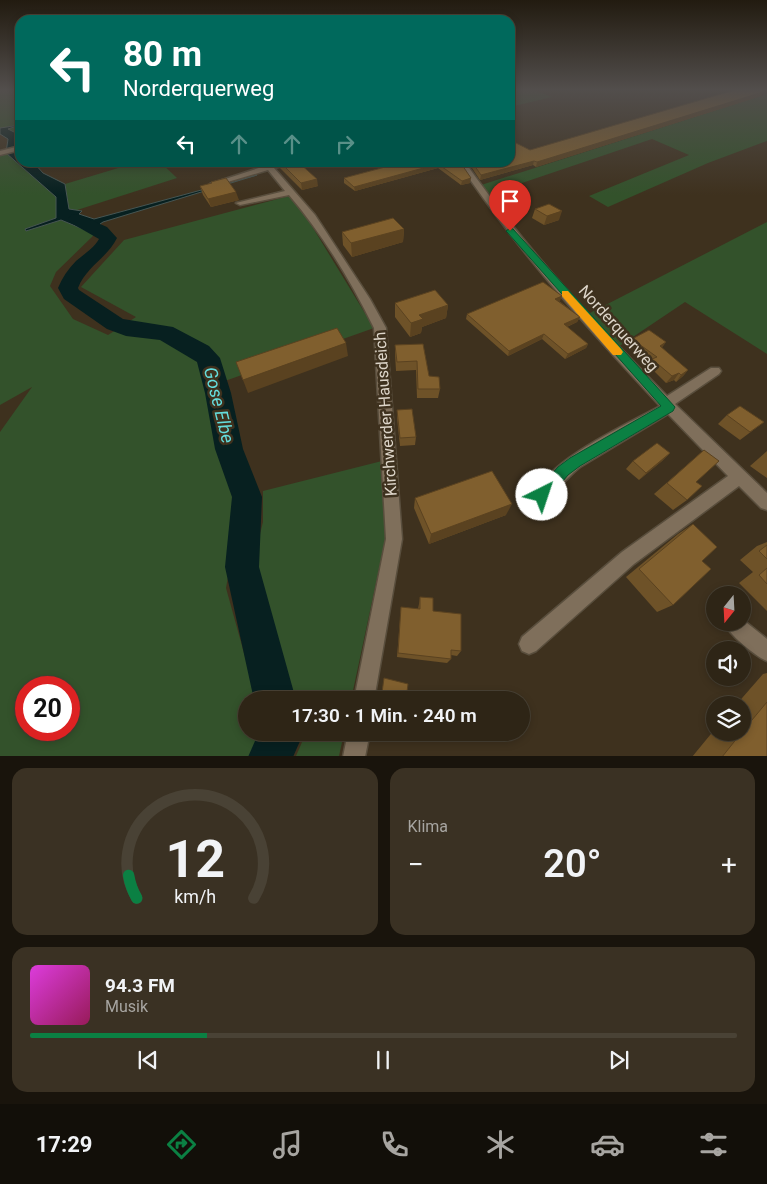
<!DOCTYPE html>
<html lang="de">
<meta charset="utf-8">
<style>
:root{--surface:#2e2516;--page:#3a3123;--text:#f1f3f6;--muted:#a7a5a1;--line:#494235;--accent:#0b8043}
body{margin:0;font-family:Roboto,sans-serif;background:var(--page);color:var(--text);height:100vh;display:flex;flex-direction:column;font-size:19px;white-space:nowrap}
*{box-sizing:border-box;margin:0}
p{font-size:16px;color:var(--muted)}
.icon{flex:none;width:28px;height:28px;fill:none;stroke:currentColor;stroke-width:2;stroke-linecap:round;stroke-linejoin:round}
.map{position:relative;height:756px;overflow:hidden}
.side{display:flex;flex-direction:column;gap:12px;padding:12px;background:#19140c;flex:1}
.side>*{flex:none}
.guide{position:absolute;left:15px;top:15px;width:500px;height:152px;border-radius:15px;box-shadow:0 2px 8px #0003,0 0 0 1px var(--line);background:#00695c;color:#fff;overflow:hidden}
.needle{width:32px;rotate:198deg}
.tools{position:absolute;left:706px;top:586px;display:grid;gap:10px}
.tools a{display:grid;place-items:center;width:45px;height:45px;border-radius:50%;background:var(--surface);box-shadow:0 2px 8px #0003,0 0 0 1px var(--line);font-size:25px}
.speed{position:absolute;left:15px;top:676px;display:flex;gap:10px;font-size:25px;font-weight:700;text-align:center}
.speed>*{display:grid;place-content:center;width:65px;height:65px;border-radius:50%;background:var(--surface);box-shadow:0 2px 8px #0003,0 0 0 1px var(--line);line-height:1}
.speed .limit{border:8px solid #d22;background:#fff;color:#111}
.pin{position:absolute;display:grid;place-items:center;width:42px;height:42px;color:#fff;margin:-51px -21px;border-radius:50% 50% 50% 0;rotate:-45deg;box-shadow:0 0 5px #0007}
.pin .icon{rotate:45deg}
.me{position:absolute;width:55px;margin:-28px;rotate:41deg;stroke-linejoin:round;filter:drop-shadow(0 0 4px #0008)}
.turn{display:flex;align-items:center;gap:18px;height:105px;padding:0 25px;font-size:22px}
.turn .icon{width:65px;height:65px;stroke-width:2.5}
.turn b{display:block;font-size:35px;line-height:42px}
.lanes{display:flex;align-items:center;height:48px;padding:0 25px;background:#0003;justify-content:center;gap:25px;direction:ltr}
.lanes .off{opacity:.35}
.big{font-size:38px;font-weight:600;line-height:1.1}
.side .card{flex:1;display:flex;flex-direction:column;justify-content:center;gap:8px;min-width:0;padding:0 18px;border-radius:15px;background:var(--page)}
.side .dial{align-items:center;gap:0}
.dial svg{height:130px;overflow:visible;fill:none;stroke:var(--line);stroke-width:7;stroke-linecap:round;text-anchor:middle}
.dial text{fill:var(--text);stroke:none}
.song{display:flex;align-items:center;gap:15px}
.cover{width:60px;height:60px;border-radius:8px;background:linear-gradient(135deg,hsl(300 70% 55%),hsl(330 70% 35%))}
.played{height:5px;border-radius:2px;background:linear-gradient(90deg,var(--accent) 25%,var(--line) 25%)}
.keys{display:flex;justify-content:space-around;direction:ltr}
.heat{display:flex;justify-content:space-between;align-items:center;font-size:28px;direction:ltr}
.side .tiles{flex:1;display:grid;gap:12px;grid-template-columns:1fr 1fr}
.card:last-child{grid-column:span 2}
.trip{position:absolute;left:238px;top:691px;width:292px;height:50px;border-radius:25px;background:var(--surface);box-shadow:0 2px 8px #0003,0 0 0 1px var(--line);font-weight:600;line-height:50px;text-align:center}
.menu{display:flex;height:80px;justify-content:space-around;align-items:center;background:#120f09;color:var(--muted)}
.menu .icon{width:35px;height:35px}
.menu .selected{color:var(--accent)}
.menu b{font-size:22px;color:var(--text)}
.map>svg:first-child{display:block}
</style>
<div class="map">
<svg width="767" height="757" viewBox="0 0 767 757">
<rect width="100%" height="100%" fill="#3e311e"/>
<g fill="#33522b" fill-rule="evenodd">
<polygon points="0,89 20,89 20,134 9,130 0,132"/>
<polygon points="510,89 531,89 552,97 510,107"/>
<polygon points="767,94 767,141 708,163 608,207 589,196 689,155 652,139 487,195 481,185"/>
<path d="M6,153L56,197V218L25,229L26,231L61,220L95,234L56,272L50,286L73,319L108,335L136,317L81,287L124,240L289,196L307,218L374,328L205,388L217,450L240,509L226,588L257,700H246V732L266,733V735L253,756H0V432L32,387L0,405V154ZM26,688H69V730H26Z"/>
<polygon points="135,163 161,163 177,178 74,211 69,209 65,184"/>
<polygon points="767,222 767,354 685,302 618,347 588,314"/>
<polygon points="382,461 386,536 351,700 296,700 251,570 263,522 263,491"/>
<polygon points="306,733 344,733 339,756 296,756"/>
</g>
<polygon fill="#072020" stroke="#475653" points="20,125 8,129 20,135 18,150 20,151 20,162 34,163 43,173 65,184 69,209 82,211 79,214 94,219 257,175 103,222 100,224 106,234 95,234 61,220 26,231 25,229 56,218 56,197 6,153 8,139 0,134 0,128"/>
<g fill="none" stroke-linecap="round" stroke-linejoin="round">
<g fill="#072020" fill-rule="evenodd">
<path d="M77,214L107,227L117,238C107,258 86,267 78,288L79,290L123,319L173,327L209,346L220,358L231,393L243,449L262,497L259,567L296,700H254L225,567L232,497L215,449L205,393L197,362L160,340L126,336L107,329L64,299L58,288C62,278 68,269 76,261C84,254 93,249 99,239L71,223L68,219L71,215Z"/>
<polygon points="259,732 304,732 293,757 248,757"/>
</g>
<g stroke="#594e3d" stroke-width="3">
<g id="minor">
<polygon points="20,146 20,150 0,155 0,151"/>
<path d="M262,162H269L271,164L298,162L274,168L315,215L370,299L386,328L402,539L374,700H354L386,539L374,328C351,281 323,235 289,195L240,205L236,203L285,191L268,170L214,186L210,184L265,166Z"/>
<path d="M458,162H465C524,247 595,323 667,396L711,368H719L721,371L719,374L675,404L767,493V510L761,508L739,486L634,564L536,651L529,654L522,651L519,644L522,637L622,552L728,476L668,414L580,467C569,475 552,498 542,502L537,500L534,495C550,459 626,425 660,406C588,329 517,250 458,162Z"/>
<path d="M742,619L767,639V661C755,656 728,634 724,622H742Z"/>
<polygon points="348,732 370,732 365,757 343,757"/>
</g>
</g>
<use href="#minor" fill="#7f6f5b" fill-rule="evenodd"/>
</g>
<g fill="#6e5228">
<polygon points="761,96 536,167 533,165 480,180 468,162 510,162 530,150"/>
<polygon points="279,162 298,162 318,186 302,190 280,168"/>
<polygon points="404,162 460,162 470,183 461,185 438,168 355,191 344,183 344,178"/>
<polygon points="200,186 239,200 211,207 203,195"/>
<polygon points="535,209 559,220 544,225 532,218"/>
<polygon points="404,229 403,242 352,257 343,245 342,232"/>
<polygon points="559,301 580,317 577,322 567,327 588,344 586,348 565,359 542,339 508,356 466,319 467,314 560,301"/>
<polygon points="395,303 448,305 446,318 422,327 421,333 410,337 395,317"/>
<polygon points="632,339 662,348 688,370 683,376 676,382 674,380 666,383 648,365 650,362 628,346"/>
<polygon points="423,344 429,376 440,389 438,398 417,398 416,370 396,371 395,354 395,345"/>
<polygon points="397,410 416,437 415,445 400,446 397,418"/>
<polygon points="727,415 764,422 740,440 718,424"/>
<polygon points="704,450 696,482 687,500 673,510 654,494"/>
<polygon points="767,451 767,478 750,466"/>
<polygon points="670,453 662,461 639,480 626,469 633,461"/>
<polygon points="415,498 506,515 429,544 414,508"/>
<polygon points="693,524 702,561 673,605 657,612 626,577 678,534"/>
<polygon points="767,542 767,611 739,583 753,572 740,560 757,546"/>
<polygon points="420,597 433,611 461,651 457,656 451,655 451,659 447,663 397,657 401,607 418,609 419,604"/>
<polygon points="767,673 767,757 692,757 715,729 715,732 742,732 742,705 736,705 763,674"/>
</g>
<g fill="#5a4220">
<polygon points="763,92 761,96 536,167 537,162"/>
<polygon points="534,161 533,165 480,180 481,175"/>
<polygon points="438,164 438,168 355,191 354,187"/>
<polygon points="471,178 470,183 461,185 462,181"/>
<polygon points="317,179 318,186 302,190 301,183"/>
<polygon points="236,192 239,200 211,207 208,199"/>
<polygon points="562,211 559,220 544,225 547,216"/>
<polygon points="404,229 403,242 352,257 351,243"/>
<polygon points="562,296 560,301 553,304 555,299"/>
<polygon points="448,305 446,318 422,327 421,333 410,337 411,323 419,315"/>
<polygon points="580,317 577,322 562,329 564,324"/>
<polygon points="544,334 542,339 508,356 509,351"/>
<polygon points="666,342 662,348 660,346"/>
<polygon points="346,343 348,356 248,393 243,380"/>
<polygon points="588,344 586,348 565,359 568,354"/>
<polygon points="688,370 683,376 676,382 681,375"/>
<polygon points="679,373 674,380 666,383 672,376"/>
<polygon points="670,453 662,461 639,480 646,473"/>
<polygon points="512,504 506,515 429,544 431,534"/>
</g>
<g fill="#805f2e" stroke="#5a4220">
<polygon points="738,89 762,89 763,92 537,162 534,161 481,175 472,162 510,162 510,140 530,150"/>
<polygon points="280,162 298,162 317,179 301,183"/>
<polygon points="404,162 460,162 471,178 462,181 438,164 354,187 344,178"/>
<polygon points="226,178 236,192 208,199 200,186 212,183 211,182"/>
<polygon points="549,204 562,211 547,216 535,209"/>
<polygon points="393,218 404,229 351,243 342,232"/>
<polygon points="543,282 562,296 555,299 580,317 564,324 588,344 568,354 544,334 509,351 467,314"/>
<polygon points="435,290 448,305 419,315 423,319 411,323 395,303"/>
<polygon points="337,328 346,343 243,380 236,362"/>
<polygon points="649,330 666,342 660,346 688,370 681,375 679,373 672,376 652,359 657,357 632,339"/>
<polygon points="423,344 429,376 439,377 440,389 418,389 417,361 397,362 395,345"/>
<polygon points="740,406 764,422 750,432 727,415"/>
<polygon points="412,409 416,437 400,438 397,410"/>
<polygon points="657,443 670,453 646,473 633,461"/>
<polygon points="704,450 719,461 696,482 702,486 687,500 667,483"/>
<polygon points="492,471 512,504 431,534 415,498"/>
<polygon points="693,524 717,547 702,561 711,569 673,605 639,569"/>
<polygon points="767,545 767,559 759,551"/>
<polygon points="767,568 767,584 759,575"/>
<polygon points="420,597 433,598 433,611 461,614 461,651 451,650 451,659 398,653 401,607 420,609"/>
<polygon points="384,678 408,684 406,700 381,700"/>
<polygon points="767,702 767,757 722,757 742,732"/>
<polygon points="393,732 414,732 413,738"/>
</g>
<linearGradient id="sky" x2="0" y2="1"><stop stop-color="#221b10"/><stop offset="0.46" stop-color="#524e4c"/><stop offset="1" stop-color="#524e4c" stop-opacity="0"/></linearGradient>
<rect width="767" height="195" fill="url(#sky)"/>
<polygon fill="#0b8043" stroke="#07532c" points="510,228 513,229 675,407 673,411 580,466 568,475 547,500 542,502 537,500 535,495 537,490 558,467 570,458 661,406 507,232 506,231"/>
<polygon fill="#f59e0b" points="562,291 568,291 621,349 623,352 621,355 613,355 562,296"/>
<g text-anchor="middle" stroke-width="5" stroke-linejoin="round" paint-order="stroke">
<g font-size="16" fill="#ddd5c9" stroke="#3e311e">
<text transform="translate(619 328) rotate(48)" y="6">Norderquerweg</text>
<text transform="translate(385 414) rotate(-94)" y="6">Kirchwerder Hausdeich</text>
</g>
<g font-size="18" font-style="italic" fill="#65dddd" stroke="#3e311e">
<text transform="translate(219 405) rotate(76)" y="6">Gose Elbe</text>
</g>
</g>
</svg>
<div class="tools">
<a><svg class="needle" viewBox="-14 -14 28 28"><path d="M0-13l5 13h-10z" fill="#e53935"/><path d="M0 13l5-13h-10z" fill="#a7a5a1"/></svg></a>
<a><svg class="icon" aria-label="sound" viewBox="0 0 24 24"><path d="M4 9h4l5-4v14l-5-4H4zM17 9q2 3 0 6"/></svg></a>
<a><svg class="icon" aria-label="layers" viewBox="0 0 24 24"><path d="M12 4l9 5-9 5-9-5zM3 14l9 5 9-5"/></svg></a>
</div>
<div class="speed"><div class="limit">20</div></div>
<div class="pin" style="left:510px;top:231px;background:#d93025"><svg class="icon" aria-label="arrive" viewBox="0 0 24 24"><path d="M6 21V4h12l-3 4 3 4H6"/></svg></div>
<svg class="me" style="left:542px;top:495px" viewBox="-20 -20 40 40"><circle r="19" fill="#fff"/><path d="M0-13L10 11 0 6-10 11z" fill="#0b8043"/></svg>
<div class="trip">17:30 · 1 Min. · 240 m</div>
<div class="guide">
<div class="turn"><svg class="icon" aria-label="left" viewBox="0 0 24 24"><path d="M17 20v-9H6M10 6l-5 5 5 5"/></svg><div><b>80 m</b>Norderquerweg</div></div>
<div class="lanes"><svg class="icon" aria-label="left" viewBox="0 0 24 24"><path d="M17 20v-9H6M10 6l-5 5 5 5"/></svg><svg class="icon off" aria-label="ahead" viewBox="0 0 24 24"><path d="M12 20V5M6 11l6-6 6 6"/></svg><svg class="icon off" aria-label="ahead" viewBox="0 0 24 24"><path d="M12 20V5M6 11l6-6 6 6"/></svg><svg class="icon off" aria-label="right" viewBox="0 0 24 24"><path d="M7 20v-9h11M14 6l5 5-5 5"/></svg></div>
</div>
</div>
<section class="side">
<div class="tiles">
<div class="card dial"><svg viewBox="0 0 100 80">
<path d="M14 69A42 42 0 1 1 86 69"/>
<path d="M14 69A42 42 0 0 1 9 55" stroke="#0b8043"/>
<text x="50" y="56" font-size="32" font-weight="700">12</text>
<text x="50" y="72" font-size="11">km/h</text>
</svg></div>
<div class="card"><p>Klima</p>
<div class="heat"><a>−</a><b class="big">20°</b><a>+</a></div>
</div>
<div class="card">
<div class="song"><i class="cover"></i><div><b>94.3 FM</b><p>Musik</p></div></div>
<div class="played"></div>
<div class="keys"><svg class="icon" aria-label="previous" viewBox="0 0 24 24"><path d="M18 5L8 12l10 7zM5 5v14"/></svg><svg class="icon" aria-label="pause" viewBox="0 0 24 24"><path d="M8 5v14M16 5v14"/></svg><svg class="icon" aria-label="next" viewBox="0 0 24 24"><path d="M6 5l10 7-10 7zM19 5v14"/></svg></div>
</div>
</div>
</section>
<nav class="menu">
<b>17:29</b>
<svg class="icon selected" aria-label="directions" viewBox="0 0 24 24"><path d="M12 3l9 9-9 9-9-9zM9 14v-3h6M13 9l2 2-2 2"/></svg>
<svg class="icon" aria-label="music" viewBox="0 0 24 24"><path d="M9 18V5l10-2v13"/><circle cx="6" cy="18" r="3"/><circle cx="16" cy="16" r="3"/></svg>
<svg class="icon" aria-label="phone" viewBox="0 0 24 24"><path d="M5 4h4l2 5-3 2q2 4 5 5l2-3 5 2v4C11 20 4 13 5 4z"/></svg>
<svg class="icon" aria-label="climate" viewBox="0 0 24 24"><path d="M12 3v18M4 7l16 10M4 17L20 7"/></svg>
<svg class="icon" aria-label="car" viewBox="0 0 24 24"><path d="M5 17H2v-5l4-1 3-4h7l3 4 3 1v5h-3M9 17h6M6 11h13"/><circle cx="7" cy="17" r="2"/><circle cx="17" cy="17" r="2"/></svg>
<svg class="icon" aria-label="filters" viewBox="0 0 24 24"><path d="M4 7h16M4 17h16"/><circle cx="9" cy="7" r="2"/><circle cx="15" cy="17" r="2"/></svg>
</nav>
